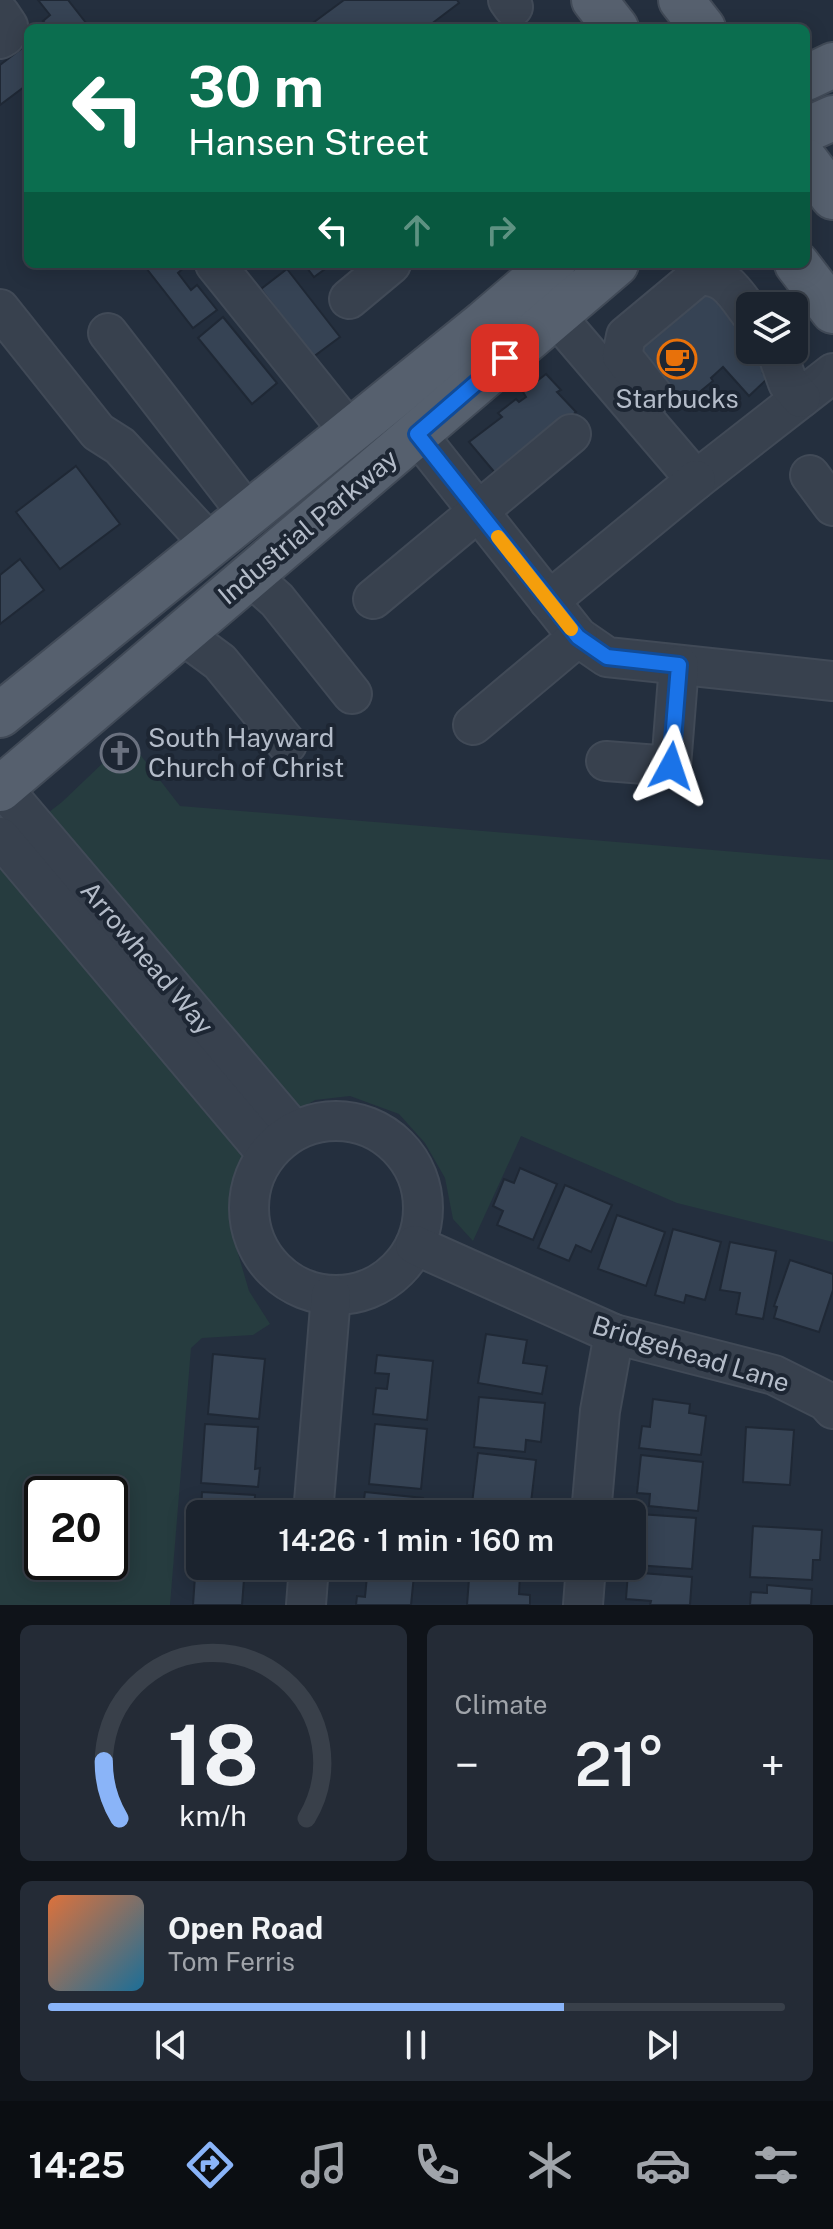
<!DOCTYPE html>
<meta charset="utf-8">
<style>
:root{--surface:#1b232e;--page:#242b36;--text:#f1f3f6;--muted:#a0a4aa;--line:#39404a;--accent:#8ab4f8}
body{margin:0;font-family:"Public Sans",sans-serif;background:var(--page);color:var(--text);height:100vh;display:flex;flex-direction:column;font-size:30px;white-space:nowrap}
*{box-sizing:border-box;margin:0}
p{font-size:26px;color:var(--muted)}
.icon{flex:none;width:44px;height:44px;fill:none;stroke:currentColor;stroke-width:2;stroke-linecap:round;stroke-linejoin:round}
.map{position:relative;height:1605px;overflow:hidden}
.details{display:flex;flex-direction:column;gap:20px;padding:20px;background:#0f1319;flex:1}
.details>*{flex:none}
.top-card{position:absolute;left:24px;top:24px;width:786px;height:244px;border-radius:12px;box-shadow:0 4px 20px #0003,0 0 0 2px var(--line);background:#0b6e4f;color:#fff;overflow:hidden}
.controls{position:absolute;left:736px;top:292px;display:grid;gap:16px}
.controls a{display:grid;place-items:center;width:72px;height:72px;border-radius:12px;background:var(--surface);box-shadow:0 4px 20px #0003,0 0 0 2px var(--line);font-size:40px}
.speed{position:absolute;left:24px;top:1476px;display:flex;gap:16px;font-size:40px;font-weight:700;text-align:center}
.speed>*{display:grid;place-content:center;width:104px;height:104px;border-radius:50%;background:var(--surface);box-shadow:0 4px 20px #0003,0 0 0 2px var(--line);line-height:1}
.speed .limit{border:4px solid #111;border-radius:12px;background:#fff;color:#111}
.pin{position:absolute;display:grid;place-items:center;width:68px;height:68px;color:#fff;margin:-34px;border-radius:16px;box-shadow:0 4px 12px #0006}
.me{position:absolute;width:88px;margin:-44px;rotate:5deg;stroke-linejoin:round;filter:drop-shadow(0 0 6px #0008)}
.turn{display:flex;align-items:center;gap:28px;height:168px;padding:0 32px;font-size:36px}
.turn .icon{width:104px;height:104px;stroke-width:2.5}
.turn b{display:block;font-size:56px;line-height:68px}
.lanes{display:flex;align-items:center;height:76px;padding:0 32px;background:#0003;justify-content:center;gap:40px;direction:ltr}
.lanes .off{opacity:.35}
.big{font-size:60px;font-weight:600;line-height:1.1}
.details .card{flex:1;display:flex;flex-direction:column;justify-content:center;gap:12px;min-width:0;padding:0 28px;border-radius:12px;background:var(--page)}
.details .dial{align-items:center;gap:0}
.dial svg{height:208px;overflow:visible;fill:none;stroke:var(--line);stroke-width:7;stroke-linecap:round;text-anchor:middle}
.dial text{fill:var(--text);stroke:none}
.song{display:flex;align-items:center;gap:24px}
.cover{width:96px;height:96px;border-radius:12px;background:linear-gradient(135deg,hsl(20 70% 55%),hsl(200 70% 35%))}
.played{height:8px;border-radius:4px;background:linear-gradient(90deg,var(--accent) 70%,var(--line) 70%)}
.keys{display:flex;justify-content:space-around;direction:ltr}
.heat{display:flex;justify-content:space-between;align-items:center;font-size:44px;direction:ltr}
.details .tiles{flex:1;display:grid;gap:20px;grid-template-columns:1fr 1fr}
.card:last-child{grid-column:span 2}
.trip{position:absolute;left:186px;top:1500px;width:460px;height:80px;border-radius:12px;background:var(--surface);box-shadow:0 4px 20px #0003,0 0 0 2px var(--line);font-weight:600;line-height:80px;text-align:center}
.tabs{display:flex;height:128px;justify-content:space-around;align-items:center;background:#0b0e12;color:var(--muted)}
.tabs .icon{width:56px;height:56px}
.tabs .on{color:var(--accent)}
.tabs b{font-size:36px;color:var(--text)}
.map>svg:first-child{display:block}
</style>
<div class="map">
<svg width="833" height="1605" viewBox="0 0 833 1605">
<rect width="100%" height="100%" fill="#242f3e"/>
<path fill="#263c3f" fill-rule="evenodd" d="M128,739L180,806L833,860V1242L677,1203L521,1136L473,1241L453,1219L445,1178L425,1143L399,1114L350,1096L315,1100L260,1133L235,1180L232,1233L249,1291L270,1324L253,1335L202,1338L191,1348L170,1605H0V850L62,802ZM42,1494H110V1562H42Z"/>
<g fill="#364354" stroke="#1f2835" stroke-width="2">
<polygon points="38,0 68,0 90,28 49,28 43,21 50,15"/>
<polygon points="344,0 457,0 459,3 426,28 306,28"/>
<polygon points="26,45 28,48 28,84 0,105 0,65"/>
<polygon points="143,264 185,264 186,266 178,273 191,290 197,285 217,310 193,328"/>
<polygon points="304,264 332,264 314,277"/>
<polygon points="287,269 340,337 313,357 261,289"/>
<polygon points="714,282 750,327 750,350 769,350 772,366 763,373 768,378 749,396 723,367 711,378 713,381 691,399 688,396 676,406 629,350"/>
<polygon points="223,317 277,383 252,404 198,338"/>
<polygon points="546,374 561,390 557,392 576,412 501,480 469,442 502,417 498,413 516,399 519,402 526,397 523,392"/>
<polygon points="76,466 120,524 60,569 16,512"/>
<polygon points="20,559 44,590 0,624 0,575"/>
<polygon points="520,1168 557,1184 533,1240 497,1225 503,1211 493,1206 504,1179 514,1183"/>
<polygon points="565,1185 612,1205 591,1252 576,1245 569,1261 538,1248"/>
<polygon points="617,1215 665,1232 646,1286 598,1269"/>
<polygon points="673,1229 721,1242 705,1300 686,1295 684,1303 655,1295"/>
<polygon points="730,1242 776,1251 763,1319 736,1314 740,1293 720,1290"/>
<polygon points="790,1260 833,1274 833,1290 819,1332 774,1318 777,1307 774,1306"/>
<polygon points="486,1334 527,1340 523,1363 547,1366 542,1394 478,1383"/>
<polygon points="213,1354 265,1359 259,1419 208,1414"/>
<polygon points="377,1355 433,1361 427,1420 373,1414 376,1388 387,1389 389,1374 375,1373"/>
<polygon points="479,1397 545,1403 541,1442 526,1440 525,1452 474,1447"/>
<polygon points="653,1399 690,1404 689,1413 706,1416 701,1455 639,1448 642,1426 650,1427"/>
<polygon points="205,1424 258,1427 255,1469 260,1468 258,1487 201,1483"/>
<polygon points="375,1424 427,1429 421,1489 369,1484"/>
<polygon points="746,1427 794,1430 790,1485 743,1482"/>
<polygon points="478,1453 536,1460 530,1511 472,1504"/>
<polygon points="641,1455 703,1462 698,1511 649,1506 650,1494 637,1493"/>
<polygon points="202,1492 255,1495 254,1514 201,1514"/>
<polygon points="365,1492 423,1498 421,1514 362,1514"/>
<polygon points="639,1514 696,1518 692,1569 636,1565"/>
<polygon points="753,1526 822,1530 820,1560 813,1560 812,1580 750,1577"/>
<polygon points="196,1562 200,1562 200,1566 245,1566 242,1605 193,1605"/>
<polygon points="368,1566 397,1566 397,1573 414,1575 411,1605 356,1605 357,1596 365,1597"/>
<polygon points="486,1571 520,1573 519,1594 530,1595 530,1605 467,1605 469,1579 486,1581"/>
<polygon points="628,1572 692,1577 690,1605 650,1605 651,1601 626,1599"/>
<polygon points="767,1585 812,1589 811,1605 750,1605 751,1592 767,1593"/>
</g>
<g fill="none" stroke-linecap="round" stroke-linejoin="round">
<g stroke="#414a57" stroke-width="42">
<g id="minor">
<polyline points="508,0 513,7"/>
<polyline points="0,14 8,26 5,36 0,39"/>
<polyline points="215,264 350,432"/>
<polyline points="349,299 391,264"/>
<polyline points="0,309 98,432 120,446 211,545"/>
<polyline points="554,314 696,480 833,373"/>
<polyline points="108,333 248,514"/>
<polyline points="776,350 788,383 801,398"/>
<path d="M653,395L622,356L626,336L698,276C725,273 735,293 750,313"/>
<polyline points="417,434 578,637 607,657 833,681"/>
<polyline points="810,475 833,506"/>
<polyline points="250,576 277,600 352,694"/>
<polyline points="373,599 571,434"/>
<polyline points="549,601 696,480"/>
<polyline points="182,634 220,662 287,744"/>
<polyline points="473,725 578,637"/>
<polyline points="606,761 671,766 679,665"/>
<polyline points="0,785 294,1131"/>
<polyline points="0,837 267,1154"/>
<circle cx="336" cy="1208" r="87"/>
<polyline points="415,1245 614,1334 774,1375 826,1401 833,1409"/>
<polyline points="313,1514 331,1295"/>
<polyline points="591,1514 600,1411 614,1334"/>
<polyline points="306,1605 309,1566"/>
<polyline points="583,1605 586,1566"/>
</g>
</g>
<g stroke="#414a57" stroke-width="48">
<g id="major">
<polyline points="594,0 616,28"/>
<polyline points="681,0 703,28"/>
<polyline points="806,78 833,65"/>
<polyline points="806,130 833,118"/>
<polyline points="806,161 833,197"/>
<polyline points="797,264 833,311"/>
<polyline points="0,715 484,323 553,264"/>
<polyline points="0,789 616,264"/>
</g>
</g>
<use href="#minor" stroke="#38414e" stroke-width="38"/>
<use href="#major" stroke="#56606e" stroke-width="44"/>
</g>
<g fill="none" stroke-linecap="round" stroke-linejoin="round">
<g stroke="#114b97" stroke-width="20">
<polyline id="route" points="505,358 417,434 578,637 607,657 679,665 671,766"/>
</g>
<use href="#route" stroke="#1a73e8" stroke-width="14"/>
<polyline stroke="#f59e0b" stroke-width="14" points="498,537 571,629"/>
</g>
<defs>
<g id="cafe-ring" transform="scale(2)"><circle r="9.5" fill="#1d2633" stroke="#e8710a" stroke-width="1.5"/><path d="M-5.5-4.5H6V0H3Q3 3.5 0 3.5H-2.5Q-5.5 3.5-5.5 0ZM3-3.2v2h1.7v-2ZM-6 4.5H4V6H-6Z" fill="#e8710a"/></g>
<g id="church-ring" transform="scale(2)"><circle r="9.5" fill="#1d2633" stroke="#6b7280" stroke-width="1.5"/><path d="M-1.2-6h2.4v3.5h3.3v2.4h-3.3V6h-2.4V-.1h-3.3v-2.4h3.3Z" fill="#6b7280"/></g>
</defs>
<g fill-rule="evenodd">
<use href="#cafe-ring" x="677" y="359"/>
<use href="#church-ring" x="120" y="753"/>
</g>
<g text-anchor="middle" stroke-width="8" stroke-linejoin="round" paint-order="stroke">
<g font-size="26" fill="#b4bcc9" stroke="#1d2633">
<text x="677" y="408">Starbucks</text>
<text x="148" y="747" text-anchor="start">South Hayward<tspan x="148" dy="30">Church of Christ</tspan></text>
</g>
<g font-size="26" fill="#b4bcc9" stroke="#1d2633">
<text transform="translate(308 527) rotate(-40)" y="9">Industrial Parkway</text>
<text transform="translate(147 958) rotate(50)" y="9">Arrowhead Way</text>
<text transform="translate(691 1354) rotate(17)" y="9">Bridgehead Lane</text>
</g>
</g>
</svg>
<div class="controls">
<a><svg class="icon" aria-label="layers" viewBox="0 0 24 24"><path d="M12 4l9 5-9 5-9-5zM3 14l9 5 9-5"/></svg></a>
</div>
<div class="speed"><div class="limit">20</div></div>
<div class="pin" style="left:505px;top:358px;background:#d93025"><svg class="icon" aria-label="arrive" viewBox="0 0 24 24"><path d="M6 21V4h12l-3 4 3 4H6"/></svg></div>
<svg class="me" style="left:671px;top:766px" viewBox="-20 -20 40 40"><path d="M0-17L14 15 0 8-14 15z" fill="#1a73e8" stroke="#fff" stroke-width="4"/></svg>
<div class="trip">14:26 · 1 min · 160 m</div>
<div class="top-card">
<div class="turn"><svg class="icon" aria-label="left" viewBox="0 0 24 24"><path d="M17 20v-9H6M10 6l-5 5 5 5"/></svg><div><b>30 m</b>Hansen Street</div></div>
<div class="lanes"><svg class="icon" aria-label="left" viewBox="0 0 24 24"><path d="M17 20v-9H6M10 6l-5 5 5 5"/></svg><svg class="icon off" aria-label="ahead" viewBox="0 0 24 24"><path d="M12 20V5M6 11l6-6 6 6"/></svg><svg class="icon off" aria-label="right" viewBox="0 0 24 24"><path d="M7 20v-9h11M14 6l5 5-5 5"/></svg></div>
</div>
</div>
<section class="details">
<div class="tiles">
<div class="card dial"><svg viewBox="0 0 100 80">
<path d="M14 69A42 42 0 1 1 86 69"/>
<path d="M14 69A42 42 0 0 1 8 47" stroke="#8ab4f8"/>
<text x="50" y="56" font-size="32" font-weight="700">18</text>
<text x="50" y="72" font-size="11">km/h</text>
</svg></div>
<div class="card"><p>Climate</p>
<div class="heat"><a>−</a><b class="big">21°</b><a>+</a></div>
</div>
<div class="card">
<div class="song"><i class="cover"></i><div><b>Open Road</b><p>Tom Ferris</p></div></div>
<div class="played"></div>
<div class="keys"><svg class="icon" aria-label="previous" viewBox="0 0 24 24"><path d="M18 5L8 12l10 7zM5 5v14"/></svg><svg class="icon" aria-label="pause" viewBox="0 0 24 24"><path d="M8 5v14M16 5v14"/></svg><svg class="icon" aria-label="next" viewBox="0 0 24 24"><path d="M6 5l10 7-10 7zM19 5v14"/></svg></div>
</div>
</div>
</section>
<nav class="tabs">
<b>14:25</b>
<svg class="icon on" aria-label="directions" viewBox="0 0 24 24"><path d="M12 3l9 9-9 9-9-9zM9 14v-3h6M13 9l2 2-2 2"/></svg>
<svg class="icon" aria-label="music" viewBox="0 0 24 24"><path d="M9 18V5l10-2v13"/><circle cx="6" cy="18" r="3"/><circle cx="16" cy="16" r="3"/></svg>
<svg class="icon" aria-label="phone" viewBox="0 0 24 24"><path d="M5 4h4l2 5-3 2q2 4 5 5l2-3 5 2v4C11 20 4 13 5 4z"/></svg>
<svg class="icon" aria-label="climate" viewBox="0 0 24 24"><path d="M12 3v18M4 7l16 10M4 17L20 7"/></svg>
<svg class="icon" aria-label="car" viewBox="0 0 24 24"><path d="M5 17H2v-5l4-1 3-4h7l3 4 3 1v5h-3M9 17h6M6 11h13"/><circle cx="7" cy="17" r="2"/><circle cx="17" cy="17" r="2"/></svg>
<svg class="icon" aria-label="filters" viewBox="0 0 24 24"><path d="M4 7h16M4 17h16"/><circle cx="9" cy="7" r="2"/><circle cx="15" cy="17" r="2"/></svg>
</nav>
